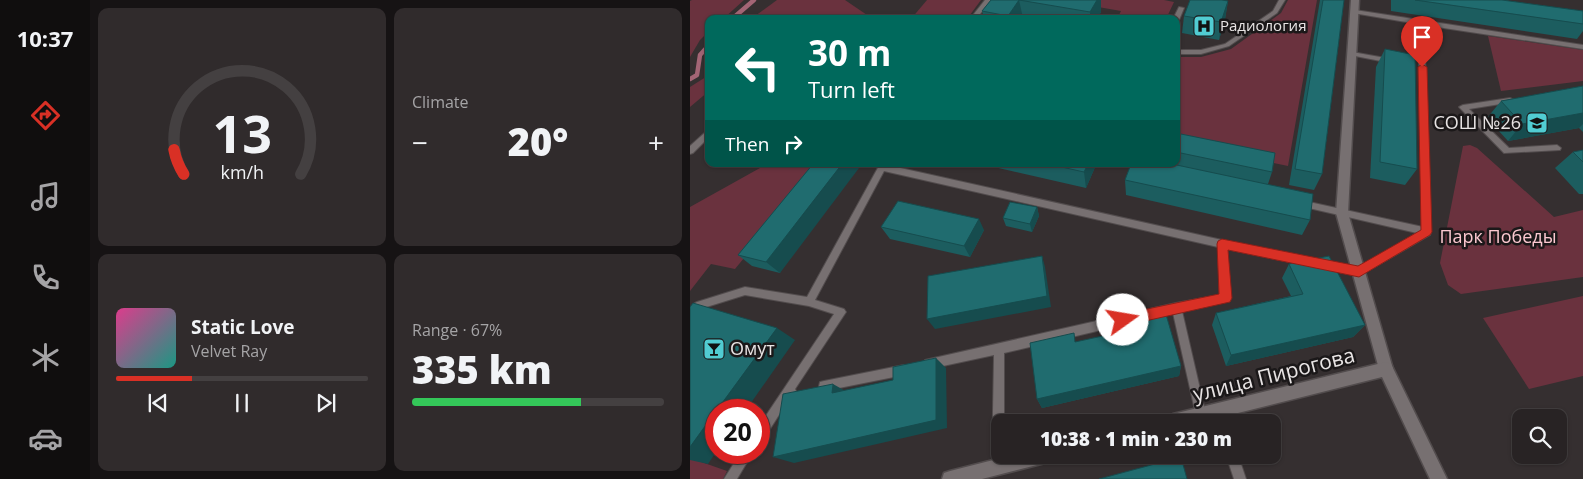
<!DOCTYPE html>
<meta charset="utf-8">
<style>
:root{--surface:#282324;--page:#302b2c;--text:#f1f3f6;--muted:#a5a4a6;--line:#444041;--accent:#d93025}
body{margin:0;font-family:"Open Sans",sans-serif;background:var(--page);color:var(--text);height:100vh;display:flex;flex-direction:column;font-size:19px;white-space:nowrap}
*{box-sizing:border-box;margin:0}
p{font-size:16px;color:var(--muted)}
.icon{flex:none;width:28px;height:28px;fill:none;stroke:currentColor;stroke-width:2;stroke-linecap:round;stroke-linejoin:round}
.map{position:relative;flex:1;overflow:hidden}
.sheet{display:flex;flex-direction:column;gap:8px;padding:8px;background:#161314;width:600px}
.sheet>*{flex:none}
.banner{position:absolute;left:15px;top:15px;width:475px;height:152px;border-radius:10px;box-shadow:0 1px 4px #0004,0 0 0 1px var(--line);background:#00695c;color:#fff;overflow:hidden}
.fabs{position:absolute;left:822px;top:409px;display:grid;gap:10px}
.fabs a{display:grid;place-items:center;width:55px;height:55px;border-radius:10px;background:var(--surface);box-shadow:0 1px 4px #0004,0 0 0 1px var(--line);font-size:25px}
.speed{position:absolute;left:15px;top:399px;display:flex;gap:10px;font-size:25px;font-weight:700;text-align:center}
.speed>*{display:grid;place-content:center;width:65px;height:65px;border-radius:50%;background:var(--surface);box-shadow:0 1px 4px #0004,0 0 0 1px var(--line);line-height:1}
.speed .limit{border:8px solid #d22;background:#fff;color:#111}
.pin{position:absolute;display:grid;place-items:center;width:42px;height:42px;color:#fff;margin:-51px -21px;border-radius:50% 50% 50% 0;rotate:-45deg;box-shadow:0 0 5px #0007}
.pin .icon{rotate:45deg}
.me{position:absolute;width:55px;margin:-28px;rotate:77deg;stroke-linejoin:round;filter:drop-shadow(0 0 4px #0008)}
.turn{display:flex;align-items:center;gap:18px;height:105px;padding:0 20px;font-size:22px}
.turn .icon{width:65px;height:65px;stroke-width:2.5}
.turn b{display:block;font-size:35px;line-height:42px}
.then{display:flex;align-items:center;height:48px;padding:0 20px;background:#0003;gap:10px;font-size:19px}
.big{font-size:38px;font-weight:800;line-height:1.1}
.sheet .tile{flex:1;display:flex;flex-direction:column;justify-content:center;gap:8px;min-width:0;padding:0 18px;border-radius:10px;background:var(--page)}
.sheet .dial{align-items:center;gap:0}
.dial svg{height:130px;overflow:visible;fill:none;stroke:var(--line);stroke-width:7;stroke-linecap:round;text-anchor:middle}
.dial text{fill:var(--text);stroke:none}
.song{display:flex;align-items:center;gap:15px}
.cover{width:60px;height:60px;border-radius:8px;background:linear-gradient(135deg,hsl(330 70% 55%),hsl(170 70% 35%))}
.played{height:5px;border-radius:2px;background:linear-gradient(90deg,var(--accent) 30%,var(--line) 30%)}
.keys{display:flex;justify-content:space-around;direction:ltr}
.heat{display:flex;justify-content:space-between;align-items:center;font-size:28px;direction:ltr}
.charge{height:8px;border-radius:4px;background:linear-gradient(90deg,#34c759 67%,var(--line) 0)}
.sheet .tiles{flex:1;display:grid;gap:8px;grid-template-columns:repeat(2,1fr)}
.trip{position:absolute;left:301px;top:414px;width:290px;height:50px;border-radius:10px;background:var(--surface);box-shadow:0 1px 4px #0004,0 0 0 1px var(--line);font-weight:800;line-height:50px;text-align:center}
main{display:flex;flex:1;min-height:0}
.tabs{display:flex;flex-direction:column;width:90px;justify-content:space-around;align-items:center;background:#100e0e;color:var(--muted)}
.tabs .icon{width:35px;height:35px}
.tabs .current{color:var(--accent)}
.tabs b{font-size:22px;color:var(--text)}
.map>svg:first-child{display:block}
</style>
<main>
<nav class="tabs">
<b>10:37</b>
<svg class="icon current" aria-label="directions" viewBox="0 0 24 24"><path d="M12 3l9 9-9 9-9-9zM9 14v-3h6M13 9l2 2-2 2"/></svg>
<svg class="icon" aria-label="music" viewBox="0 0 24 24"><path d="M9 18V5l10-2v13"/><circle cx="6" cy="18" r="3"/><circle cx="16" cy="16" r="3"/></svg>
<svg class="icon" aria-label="phone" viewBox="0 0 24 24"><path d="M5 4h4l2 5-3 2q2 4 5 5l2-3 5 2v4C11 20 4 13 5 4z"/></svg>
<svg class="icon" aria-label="climate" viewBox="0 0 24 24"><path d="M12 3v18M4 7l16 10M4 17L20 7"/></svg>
<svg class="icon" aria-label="car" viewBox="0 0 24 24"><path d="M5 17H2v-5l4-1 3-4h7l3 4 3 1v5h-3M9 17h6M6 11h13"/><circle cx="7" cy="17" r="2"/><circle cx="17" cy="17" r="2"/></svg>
</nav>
<section class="sheet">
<div class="tiles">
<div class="tile dial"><svg viewBox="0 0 100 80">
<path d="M14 69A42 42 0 1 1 86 69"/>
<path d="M14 69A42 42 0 0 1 8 54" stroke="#d93025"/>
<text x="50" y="56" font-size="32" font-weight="700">13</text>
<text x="50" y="72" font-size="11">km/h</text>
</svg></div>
<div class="tile"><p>Climate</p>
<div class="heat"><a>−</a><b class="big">20°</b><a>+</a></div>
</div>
<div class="tile">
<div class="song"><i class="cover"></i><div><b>Static Love</b><p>Velvet Ray</p></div></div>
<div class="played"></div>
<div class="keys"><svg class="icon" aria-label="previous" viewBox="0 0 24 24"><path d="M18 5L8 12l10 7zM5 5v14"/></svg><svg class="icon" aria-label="pause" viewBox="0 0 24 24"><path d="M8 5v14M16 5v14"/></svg><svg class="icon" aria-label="next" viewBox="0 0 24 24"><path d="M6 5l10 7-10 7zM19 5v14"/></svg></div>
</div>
<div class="tile"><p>Range · 67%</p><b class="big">335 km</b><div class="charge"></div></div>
</div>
</section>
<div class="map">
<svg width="893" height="479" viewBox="0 0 893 479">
<rect width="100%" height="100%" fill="#352f30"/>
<g fill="#6a323e">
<polygon points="2,0 54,0 33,19 19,19 19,31 10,40 0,57 0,1"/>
<polygon points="87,0 155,0 177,15 141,19 61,19"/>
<polygon points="237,0 291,0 277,19 221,19"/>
<polygon points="368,0 474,0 484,2 476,19 427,19 431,11"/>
<polygon points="598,0 627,0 598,166 486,143 486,57 511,57 541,49 591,13"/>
<polygon points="798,36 893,50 893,81 811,91"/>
<polygon points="19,75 19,91 0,107 0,87"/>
<polygon points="780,145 787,148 864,217 893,210 893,277 771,294 758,285 750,263 773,146"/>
<polygon points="77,164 131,164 45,269 21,264 0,291 0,207"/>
<polygon points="893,296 893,376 839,389 793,318"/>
<polygon points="0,458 37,471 33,479 0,479"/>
</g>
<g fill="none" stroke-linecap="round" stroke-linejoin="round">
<g stroke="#a36575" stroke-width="4.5">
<polyline points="42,19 64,0"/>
<polyline points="0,79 7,75 10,55 19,45"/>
</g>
<g stroke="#524c4d" stroke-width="2">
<g id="lane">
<polygon points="295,0 301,0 286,19 280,19"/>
<polygon points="589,0 595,0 587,13 539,46 511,54 486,54 486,50 511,50 535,44 583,11"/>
<polygon points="489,7 494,8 489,20 486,22 486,19 483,19"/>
<path d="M665,10L893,45V49L734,25L741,232L740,235L669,276L537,249L540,298L538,301L492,311L516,415L515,419L511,420L507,419L506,415L483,313L314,353V422H310V455H314V467L312,471L308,473L304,471L302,467L304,355L239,369L235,368L234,364L235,360L486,303L530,295L528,247L194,171L125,300L154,309L156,312L154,315L105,389L107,393L106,397L99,399L73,440L69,441V426L144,314L119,306L55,295L10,309L3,318L0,319C0,312 0,305 7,302L55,287L117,297L190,164H198L197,165L532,240L668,268L727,233L610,206L606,203L610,200L733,227L728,24L663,13V11Z"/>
<polygon points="662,52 701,59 704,61 701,63 660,55 660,53"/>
<polygon points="820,98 824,100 823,102 779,109 819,148 867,145 871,148 870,150 814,153 769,107 773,105"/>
<polygon points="19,129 19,137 3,153 0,154 0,146"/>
<polygon points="214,365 218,366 219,370 218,374 214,375 134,391 130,390 129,386 130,382 134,381"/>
<polygon points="528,406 532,407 536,422 526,422 523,411 524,407"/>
<polygon points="51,452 63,452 47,479 34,479"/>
<polygon points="536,455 548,455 556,479 544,479"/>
</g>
</g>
<g stroke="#524c4d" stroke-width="3">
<polygon id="street" points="661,0 669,0 658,213 703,369 701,374 696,376 691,374 689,369 646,213"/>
</g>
<g stroke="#524c4d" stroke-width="3">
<g id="secondary">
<polygon points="696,362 701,364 757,479 740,479 692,377 512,422 475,422 478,417 483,414"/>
<polygon points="323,455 363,455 361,461 355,463 292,479 252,479 254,473 260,471"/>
</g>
</g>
<use href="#lane" fill="#777071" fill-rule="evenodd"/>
<use href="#street" fill="#777071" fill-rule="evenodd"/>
<use href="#secondary" fill="#777071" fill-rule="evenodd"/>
</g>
<g fill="#1c5d5f">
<polygon points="301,0 411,0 411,12 407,19 338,19 333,18 332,19 294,19 292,11"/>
<polygon points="630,0 654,0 632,174 624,190 599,185"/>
<polygon points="701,0 812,0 893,11 893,31 887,39 701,11"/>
<polygon points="538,1 535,19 529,40 492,33 494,16"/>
<polygon points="695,49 727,169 715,185 680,178 686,67"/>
<polygon points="893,86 893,132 889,128 818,141 797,118 811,101"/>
<polygon points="486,133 582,172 578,184 620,220 612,235 436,195 435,180 441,164 486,164"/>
<polygon points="893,150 893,194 889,194 865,168 883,152"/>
<polygon points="123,164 90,273 62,266 48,255"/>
<polygon points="291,164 406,164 406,165 396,188"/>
<polygon points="347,207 349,216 342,232 316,226 313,218"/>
<polygon points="191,227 294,230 280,257 200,239"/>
<polygon points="599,264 675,325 663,337 536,366 522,325 526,313 601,296 592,278"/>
<polygon points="437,319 491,366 489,376 352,408 347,399 386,342 438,331"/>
</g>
<g fill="#164c4e">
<polygon points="329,0 333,18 332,19 318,19 318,16"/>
<polygon points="407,0 411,0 411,12 407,19 400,19 400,12"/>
<polygon points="538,1 535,19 529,40 531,22"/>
<polygon points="893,113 893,124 889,128 818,141 832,124"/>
<polygon points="152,164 172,164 90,273 76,262"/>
<polygon points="398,164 406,164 406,165 396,188 394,172"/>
<polygon points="347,207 349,216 342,232 340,224"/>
<polygon points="289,219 294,230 280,257 274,246"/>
<polygon points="352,256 355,267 361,307 245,329 237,319"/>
<polygon points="675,325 663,337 536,366 541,355"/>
<polygon points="87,328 105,340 56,410 27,410"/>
<polygon points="246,358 256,368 257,428 104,463 83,457"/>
<polygon points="491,366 489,376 352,408 347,399"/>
<polygon points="143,384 159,393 142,393"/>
<polygon points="26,411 26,452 18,464 0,460 0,447"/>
</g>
<g fill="#206c6f" stroke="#164c4e">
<polygon points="301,0 407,0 400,12 329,0 318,16 292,11"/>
<polygon points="500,0 532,0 538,1 531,22 494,16"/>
<polygon points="633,0 654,0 632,174 605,169"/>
<polygon points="725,0 812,0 893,11 893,24"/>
<polygon points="695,49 725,55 727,169 690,162"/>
<polygon points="893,86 893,113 832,124 811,101"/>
<polygon points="486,133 585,153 582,172 486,152"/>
<polygon points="893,150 893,162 883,152"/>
<polygon points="123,164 152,164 76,262 48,255"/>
<polygon points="358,164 398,164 394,172"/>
<polygon points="441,164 482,164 623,194 620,220 435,180"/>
<polygon points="208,201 289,219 274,246 191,227"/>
<polygon points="320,202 347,207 340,224 313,218"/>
<polygon points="352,256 357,296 237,319 238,276"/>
<polygon points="639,256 675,325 541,355 526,313 613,294 599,264"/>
<polygon points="3,303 87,328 27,410 26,410 26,411 0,447 0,307"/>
<polygon points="475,311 491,366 347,399 340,343 384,333 385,342 440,330 437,319"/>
<polygon points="246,358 246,420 83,457 93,394 143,384 142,393 203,380 203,367"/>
<polygon points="491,457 497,479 409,479"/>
</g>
<polygon fill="#d93025" stroke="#8d1f18" points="732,64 737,67 742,232 740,235 669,277 538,250 542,298 540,302 433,326 429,324 427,320 429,316 433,314 529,294 527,244 528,241 532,239 668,266 731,230 728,67"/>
<defs>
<g id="hospital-square" transform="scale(1.125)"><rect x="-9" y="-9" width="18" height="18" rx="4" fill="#51ccd2" stroke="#1b1819"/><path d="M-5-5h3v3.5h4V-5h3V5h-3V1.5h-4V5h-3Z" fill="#111"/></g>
<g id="school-square" transform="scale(1.125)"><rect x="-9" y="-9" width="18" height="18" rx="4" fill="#51ccd2" stroke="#1b1819"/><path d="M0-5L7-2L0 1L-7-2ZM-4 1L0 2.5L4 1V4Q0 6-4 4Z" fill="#111"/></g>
<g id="bar-square" transform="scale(1.125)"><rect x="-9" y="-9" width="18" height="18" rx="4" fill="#51ccd2" stroke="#1b1819"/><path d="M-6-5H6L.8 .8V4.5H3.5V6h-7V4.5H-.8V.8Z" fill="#111"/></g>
</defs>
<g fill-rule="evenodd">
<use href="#hospital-square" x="514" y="26"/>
<use href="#school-square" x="847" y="123"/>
<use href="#bar-square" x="24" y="349"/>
</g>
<g text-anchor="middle" stroke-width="5" stroke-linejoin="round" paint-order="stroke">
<g font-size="15" fill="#e8e4e4" stroke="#1b1819" text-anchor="start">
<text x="530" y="31">Радиология</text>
</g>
<g font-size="18" fill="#e8e4e4" stroke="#1b1819" text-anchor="end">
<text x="831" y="129">СОШ №26</text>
<text x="40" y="355" text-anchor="start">Омут</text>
</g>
<g font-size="18" fill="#fcc8d0" stroke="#1b1819">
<text x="808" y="243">Парк Победы</text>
</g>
<g font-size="21" fill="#e8e4e4" stroke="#1b1819">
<text transform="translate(584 375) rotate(-14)" y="7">улица Пирогова</text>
</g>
</g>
</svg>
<div class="fabs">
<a><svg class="icon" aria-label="search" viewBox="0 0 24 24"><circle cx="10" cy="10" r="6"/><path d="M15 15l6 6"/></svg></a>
</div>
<div class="speed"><div class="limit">20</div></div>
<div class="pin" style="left:732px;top:67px;background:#d93025"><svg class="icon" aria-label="arrive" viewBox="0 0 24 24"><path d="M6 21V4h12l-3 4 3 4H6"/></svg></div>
<svg class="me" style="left:433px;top:320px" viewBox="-20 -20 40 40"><circle r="19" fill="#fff"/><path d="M0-13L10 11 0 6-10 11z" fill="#d93025"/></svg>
<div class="trip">10:38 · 1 min · 230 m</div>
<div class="banner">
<div class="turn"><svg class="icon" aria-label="left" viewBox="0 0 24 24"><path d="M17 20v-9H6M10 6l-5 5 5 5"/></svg><div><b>30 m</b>Turn left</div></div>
<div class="then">Then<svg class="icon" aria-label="right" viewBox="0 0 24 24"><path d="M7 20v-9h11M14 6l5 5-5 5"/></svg></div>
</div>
</div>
</main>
